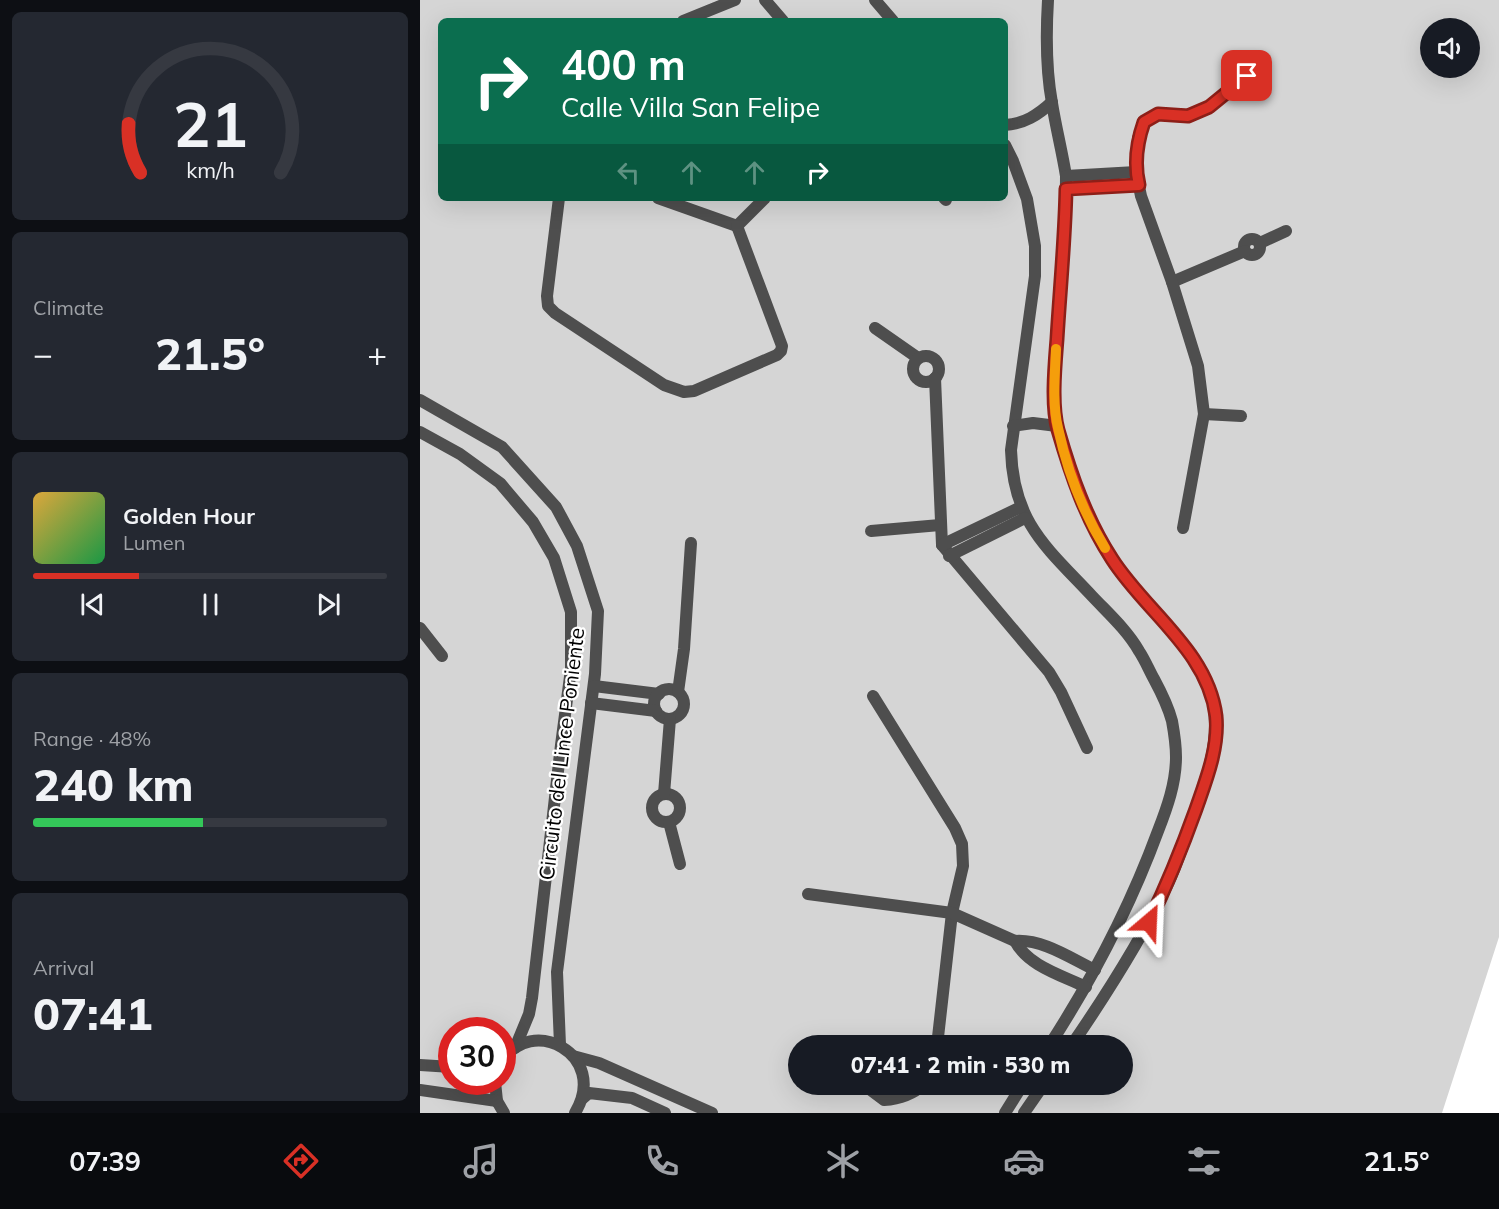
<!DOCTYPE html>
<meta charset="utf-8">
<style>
:root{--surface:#171b24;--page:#242831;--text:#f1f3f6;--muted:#9ea1a6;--line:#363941;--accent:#d93025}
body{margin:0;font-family:Mulish,sans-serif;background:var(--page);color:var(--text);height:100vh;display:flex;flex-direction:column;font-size:22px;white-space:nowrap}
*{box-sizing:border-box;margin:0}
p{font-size:20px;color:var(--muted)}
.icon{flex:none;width:33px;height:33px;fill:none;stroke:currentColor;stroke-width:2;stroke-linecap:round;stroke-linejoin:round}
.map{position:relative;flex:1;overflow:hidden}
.details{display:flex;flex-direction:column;gap:12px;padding:12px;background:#0d0f14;width:420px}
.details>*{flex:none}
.banner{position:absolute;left:18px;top:18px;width:570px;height:183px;border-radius:9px;box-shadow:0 6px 24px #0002;background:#0b6e4f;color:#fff;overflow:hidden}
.controls{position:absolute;left:1000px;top:18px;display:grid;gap:12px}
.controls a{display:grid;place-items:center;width:60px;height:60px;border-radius:50%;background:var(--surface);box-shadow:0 6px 24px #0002;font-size:30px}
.speed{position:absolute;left:18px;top:1017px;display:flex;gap:12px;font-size:30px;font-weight:700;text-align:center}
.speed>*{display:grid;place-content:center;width:78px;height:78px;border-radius:50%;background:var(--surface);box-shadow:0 6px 24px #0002;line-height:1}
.speed .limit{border:9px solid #d22;background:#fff;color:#111}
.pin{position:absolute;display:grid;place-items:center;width:51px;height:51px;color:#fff;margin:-26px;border-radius:12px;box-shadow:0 3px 9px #0006}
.me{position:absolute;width:66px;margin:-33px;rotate:26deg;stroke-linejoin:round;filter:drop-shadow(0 0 4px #0008)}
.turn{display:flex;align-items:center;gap:21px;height:126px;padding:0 24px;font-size:27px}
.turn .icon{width:78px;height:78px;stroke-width:2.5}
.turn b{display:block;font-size:42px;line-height:51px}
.lanes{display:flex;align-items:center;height:57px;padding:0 24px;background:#0003;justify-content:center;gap:30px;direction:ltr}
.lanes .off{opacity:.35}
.big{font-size:45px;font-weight:800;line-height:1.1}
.details .widget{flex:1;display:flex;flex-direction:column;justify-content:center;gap:9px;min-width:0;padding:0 21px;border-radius:9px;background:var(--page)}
.details .dial{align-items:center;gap:0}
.dial svg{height:156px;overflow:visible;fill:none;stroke:var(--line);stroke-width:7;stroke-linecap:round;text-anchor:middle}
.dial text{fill:var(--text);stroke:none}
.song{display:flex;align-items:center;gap:18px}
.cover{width:72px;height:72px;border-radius:9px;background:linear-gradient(135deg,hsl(40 70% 55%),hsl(140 70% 35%))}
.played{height:6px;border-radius:3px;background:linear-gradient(90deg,var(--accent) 30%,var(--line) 30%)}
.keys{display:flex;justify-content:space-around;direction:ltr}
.heat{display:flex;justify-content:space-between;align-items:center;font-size:33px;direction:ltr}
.charge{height:9px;border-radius:4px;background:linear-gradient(90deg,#34c759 48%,var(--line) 0)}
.trip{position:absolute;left:368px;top:1035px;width:345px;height:60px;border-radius:30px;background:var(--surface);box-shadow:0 6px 24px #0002;font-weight:800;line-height:60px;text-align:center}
.menu{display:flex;height:96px;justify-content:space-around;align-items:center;background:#090b0e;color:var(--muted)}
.menu .icon{width:42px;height:42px}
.menu .active{color:var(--accent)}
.menu b{font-size:27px;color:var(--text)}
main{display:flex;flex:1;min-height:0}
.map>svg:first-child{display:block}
</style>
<main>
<section class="details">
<div class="widget dial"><svg viewBox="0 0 100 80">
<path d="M14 69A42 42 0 1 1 86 69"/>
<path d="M14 69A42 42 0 0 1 8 44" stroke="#d93025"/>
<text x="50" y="56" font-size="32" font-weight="700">21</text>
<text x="50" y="72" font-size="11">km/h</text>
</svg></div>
<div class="widget"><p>Climate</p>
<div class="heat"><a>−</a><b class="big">21.5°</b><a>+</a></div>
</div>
<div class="widget">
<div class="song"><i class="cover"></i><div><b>Golden Hour</b><p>Lumen</p></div></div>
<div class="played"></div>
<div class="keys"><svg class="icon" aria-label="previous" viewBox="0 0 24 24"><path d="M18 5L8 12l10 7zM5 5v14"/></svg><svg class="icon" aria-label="pause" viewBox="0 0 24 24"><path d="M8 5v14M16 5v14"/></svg><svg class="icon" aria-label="next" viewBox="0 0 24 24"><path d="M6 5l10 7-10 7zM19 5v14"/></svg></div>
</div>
<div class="widget"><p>Range · 48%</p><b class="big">240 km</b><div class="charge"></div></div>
<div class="widget"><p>Arrival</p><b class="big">07:41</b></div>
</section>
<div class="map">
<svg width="1079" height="1113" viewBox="0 0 1079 1113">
<rect width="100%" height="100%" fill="#fff"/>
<path fill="#d5d5d5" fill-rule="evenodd" d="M0,0H1079V937L1022,1113H0ZM21,21H585V198H21ZM1011,28H1050V68H1011ZM32,1030H82V1082H32ZM378,1046H702V1084H378Z"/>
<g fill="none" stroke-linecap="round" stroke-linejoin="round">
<g stroke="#4e4e4e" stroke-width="12">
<polyline points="345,0 363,21"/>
<polyline points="455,0 473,21"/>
<path d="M628,0C626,33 626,70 632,103C636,128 642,151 646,176C646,230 640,285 637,338C635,365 631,404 638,429C650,475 666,521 693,560C719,600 758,631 782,672C808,719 790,768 774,815C765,839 758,863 747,886C720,942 686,995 651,1046"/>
<polyline points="263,21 315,0"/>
<path d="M585,125C604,124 618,115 632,102"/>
<path d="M585,145L593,161L607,199L615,246V276L591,450C593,522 626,547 672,596C688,613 707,630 719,651C725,660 729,670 734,679C741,692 748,706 752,721C754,732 756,745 756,757C756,783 747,808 738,831C710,907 673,978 629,1046"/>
<polyline points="646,176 716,172"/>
<polyline points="646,189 719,185"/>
<polyline points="139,198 127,296 128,306 135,313 244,385 264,392 274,391 357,355 361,351 362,346 317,226"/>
<polyline points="238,198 317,226"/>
<polyline points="524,198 526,200"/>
<polyline points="317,226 345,198"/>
<circle cx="832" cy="247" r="8"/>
<polyline points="840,243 866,231"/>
<polyline points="752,282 825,251"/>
<polyline points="455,328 498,358"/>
<circle cx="506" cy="369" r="13"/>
<polyline points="515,378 522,545 629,672 641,692 667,748"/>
<polyline points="0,400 82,447 136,507 157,546 178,611 175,674 137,972 140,1045"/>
<polyline points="784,414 821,416"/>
<polyline points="593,426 613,423 637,426"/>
<polyline points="0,432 40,454 80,483 113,522 134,558 151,612 151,669 141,745 112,998 109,1014 95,1048"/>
<polyline points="763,528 784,414 778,366 752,282 721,196 716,172 718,138 724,122 738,114 768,115 789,107 827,76"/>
<polyline points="451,531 520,525"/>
<polyline points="522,545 601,507"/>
<polyline points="529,556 605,518"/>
<polyline points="0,628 22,656"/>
<polyline points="174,686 239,694"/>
<circle cx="249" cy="704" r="15"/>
<polyline points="258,692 264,649 271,543"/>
<polyline points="453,696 535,828 542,844 543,866 532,913 517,1046"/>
<polyline points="171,703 236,711"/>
<circle cx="246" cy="808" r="14"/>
<polyline points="244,794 250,719"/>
<polyline points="249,822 260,864"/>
<path d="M388,894L532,913L595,941C623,939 650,958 675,970"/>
<path d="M595,941C608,966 641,975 666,987"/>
<polyline points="438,1044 438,1046"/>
<polyline points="153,1056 179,1063 292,1113"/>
<path d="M82,1062C110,1014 190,1054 155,1113"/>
<polyline points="0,1065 32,1067"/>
<polyline points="75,1082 77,1101 84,1113"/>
<path d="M448,1084L452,1091L464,1100C479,1099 492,1095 504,1084"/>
<polyline points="0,1090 77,1101"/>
<polyline points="162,1099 169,1093 212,1098 245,1113"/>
<polyline points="585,1113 603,1084"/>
<polyline points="604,1113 624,1084"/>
</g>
</g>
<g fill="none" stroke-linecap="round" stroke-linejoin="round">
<g stroke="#8d1f18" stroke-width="15">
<path id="route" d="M729,922C747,885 762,848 776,809C786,780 799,748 796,716C788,651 725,611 692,559C666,519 651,475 638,430C631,405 635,365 637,339C640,289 645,239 646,189L719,185C714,164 717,142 724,122L738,114L768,116L789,107L827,76"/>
</g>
<use href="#route" stroke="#d93025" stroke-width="10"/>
<path stroke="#f59e0b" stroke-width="10" d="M636,349C635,374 632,403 638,428C647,470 663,512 685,548"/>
</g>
<g text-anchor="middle" stroke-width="4.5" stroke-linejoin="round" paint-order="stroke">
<g font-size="21" fill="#000" stroke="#fff">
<text transform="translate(142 754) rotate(-83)" y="7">Circuito del Lince Poniente</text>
</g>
</g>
</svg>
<div class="controls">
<a><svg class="icon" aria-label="sound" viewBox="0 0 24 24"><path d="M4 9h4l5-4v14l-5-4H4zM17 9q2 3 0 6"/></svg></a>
</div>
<div class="speed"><div class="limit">30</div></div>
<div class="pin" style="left:827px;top:76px;background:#d93025"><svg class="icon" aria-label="arrive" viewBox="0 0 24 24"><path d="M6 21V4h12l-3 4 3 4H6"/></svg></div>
<svg class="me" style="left:729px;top:922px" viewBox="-20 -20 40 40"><path d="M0-17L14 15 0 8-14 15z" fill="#d93025" stroke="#fff" stroke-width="4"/></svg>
<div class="trip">07:41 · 2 min · 530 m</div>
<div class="banner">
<div class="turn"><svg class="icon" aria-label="right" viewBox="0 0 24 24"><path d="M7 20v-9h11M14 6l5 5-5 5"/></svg><div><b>400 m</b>Calle Villa San Felipe</div></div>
<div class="lanes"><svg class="icon off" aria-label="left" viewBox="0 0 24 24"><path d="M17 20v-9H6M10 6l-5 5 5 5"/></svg><svg class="icon off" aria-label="ahead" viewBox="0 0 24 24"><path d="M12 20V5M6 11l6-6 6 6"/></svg><svg class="icon off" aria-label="ahead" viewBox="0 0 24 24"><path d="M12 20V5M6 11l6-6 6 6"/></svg><svg class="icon" aria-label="right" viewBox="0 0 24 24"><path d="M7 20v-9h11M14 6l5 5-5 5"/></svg></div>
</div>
</div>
</main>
<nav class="menu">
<b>07:39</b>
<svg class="icon active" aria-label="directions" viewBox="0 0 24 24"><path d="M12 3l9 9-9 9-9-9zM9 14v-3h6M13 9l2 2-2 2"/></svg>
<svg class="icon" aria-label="music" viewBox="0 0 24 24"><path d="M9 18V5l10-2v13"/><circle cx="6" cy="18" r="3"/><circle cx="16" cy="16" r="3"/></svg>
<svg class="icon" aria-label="phone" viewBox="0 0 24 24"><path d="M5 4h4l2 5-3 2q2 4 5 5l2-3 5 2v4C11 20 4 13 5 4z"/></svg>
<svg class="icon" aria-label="climate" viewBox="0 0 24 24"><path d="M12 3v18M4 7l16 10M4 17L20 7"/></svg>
<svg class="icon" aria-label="car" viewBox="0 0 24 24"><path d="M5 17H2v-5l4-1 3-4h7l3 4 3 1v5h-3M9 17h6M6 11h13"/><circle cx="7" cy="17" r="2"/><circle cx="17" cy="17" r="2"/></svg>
<svg class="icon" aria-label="filters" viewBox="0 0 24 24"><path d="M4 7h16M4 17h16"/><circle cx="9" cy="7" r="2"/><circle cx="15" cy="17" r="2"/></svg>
<b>21.5°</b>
</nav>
